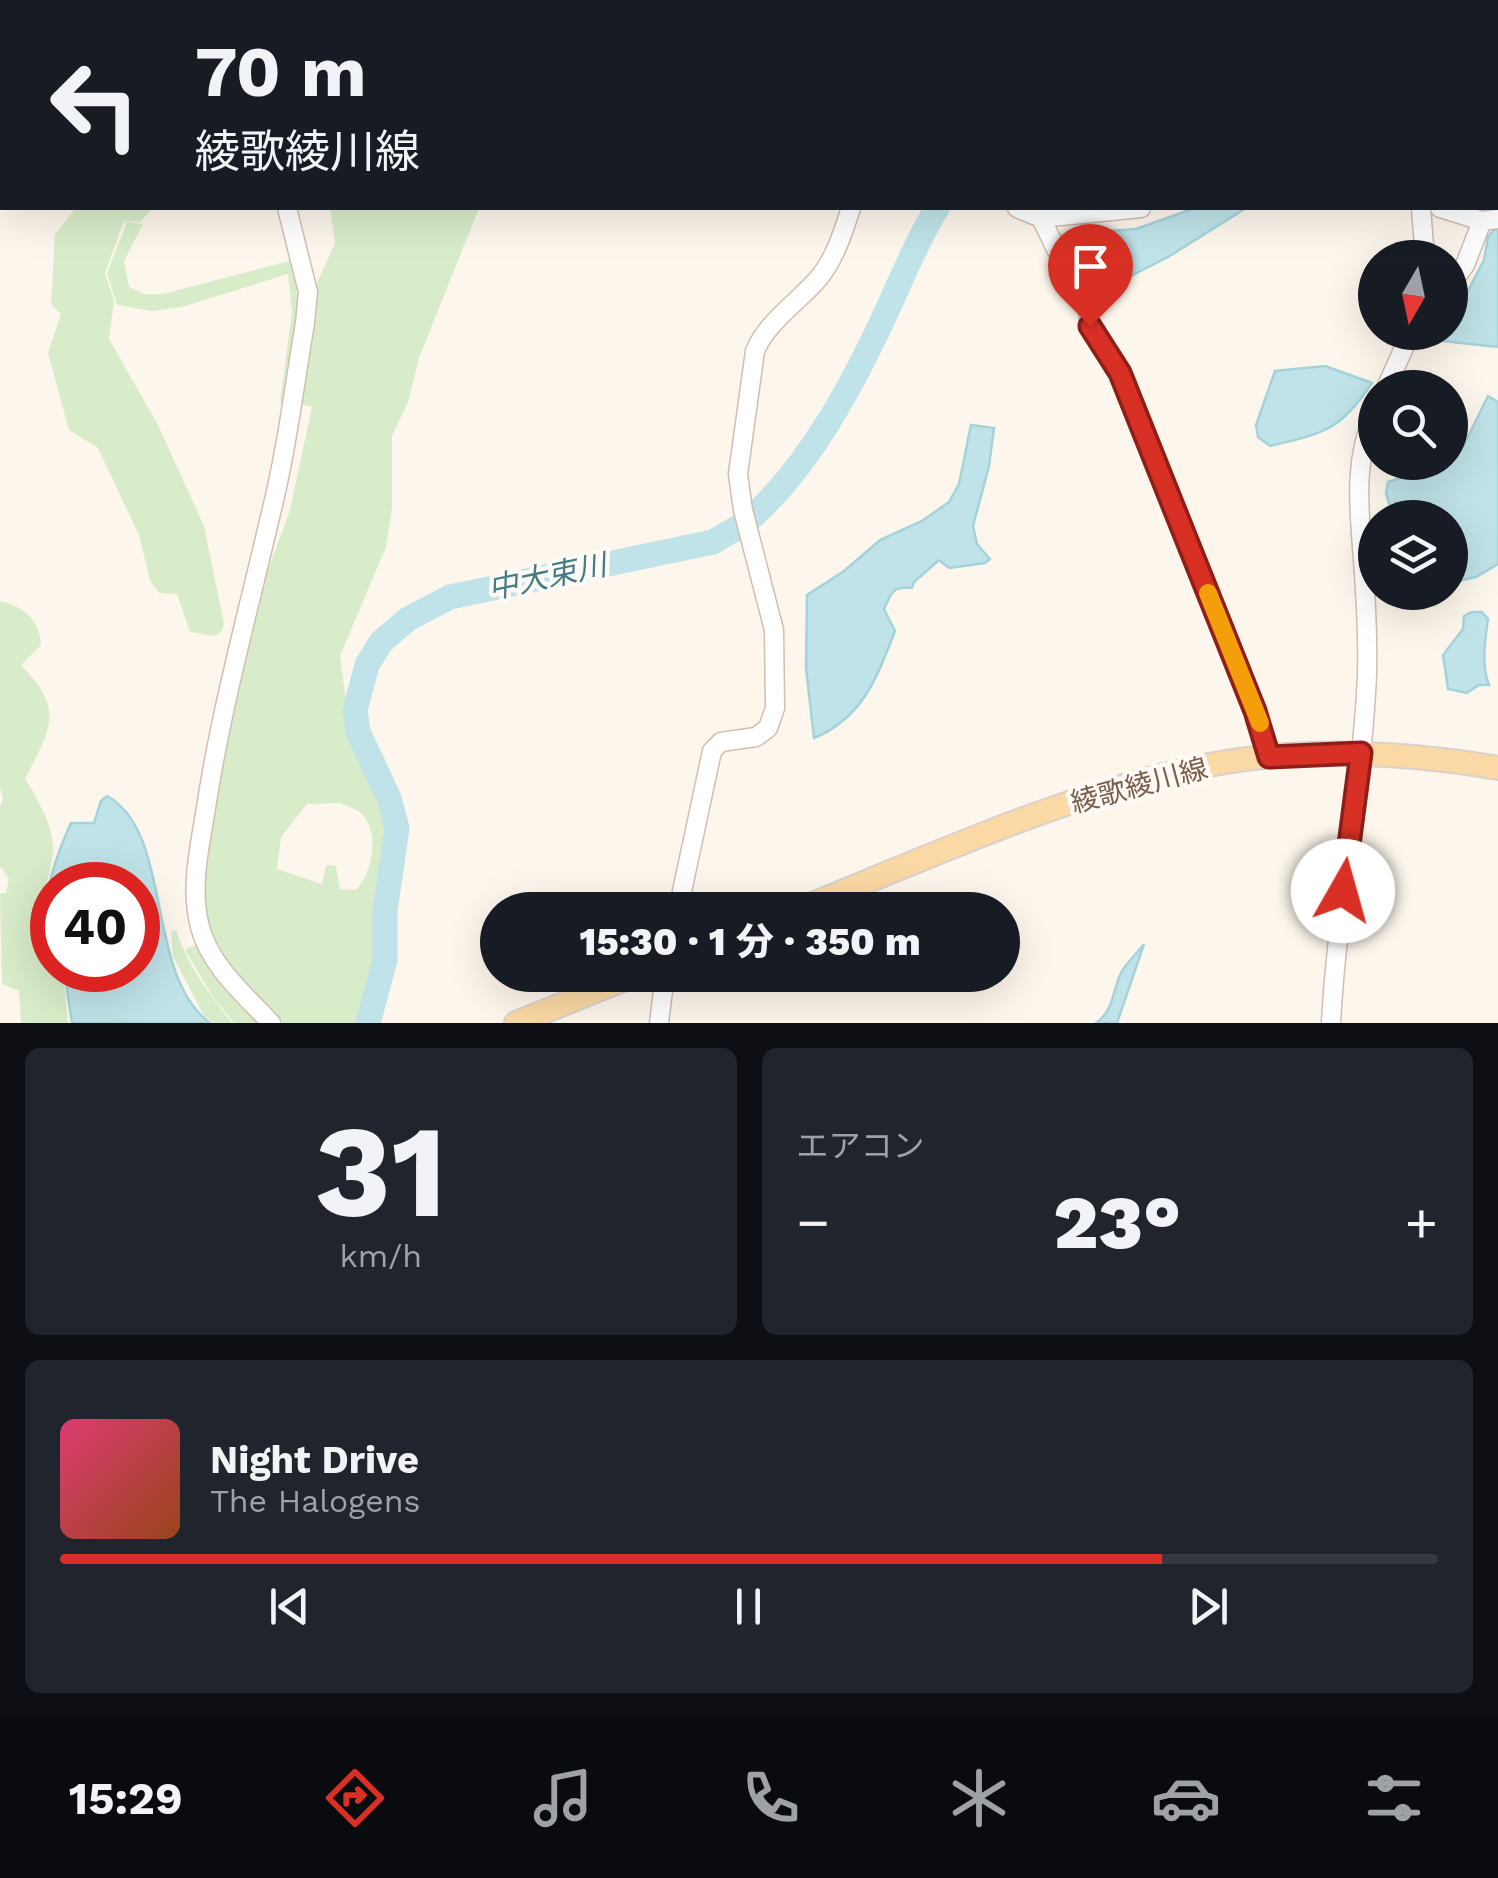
<!DOCTYPE html>
<html lang="ja">
<meta charset="utf-8">
<style>
:root{--surface:#171b24;--page:#20242c;--text:#f1f3f6;--muted:#9ea1a6;--line:#363941;--accent:#d93025}
body{margin:0;font-family:"Work Sans","Noto Sans JP",sans-serif;background:var(--page);color:var(--text);height:100vh;display:flex;flex-direction:column;font-size:38px;white-space:nowrap}
*{box-sizing:border-box;margin:0}
p{font-size:32px;color:var(--muted)}
.icon{flex:none;width:55px;height:55px;fill:none;stroke:currentColor;stroke-width:2;stroke-linecap:round;stroke-linejoin:round}
.map{position:relative;height:1023px;overflow:hidden}
.drawer{display:flex;flex-direction:column;gap:25px;padding:25px;background:#0d0f14;flex:1}
.drawer>*{flex:none}
.hud{position:absolute;left:0px;top:0px;width:1500px;height:210px;box-shadow:0 10px 40px #0002;background:#171b24;color:var(--text);overflow:hidden}
.needle{width:65px;rotate:189deg}
.fabs{position:absolute;left:1358px;top:240px;display:grid;gap:20px}
.fabs a{display:grid;place-items:center;width:110px;height:110px;border-radius:50%;background:var(--surface);box-shadow:0 10px 40px #0002;font-size:50px}
.speed{position:absolute;left:30px;top:862px;display:flex;gap:20px;font-size:50px;font-weight:700;text-align:center}
.speed>*{display:grid;place-content:center;width:130px;height:130px;border-radius:50%;background:var(--surface);box-shadow:0 10px 40px #0002;line-height:1}
.speed .limit{border:15px solid #d22;background:#fff;color:#111}
.pin{position:absolute;display:grid;place-items:center;width:85px;height:85px;color:#fff;margin:-102px -42px;border-radius:50% 50% 50% 0;rotate:-45deg;box-shadow:0 0 10px #0007}
.pin .icon{rotate:45deg}
.me{position:absolute;width:110px;margin:-55px;rotate:7deg;stroke-linejoin:round;filter:drop-shadow(0 0 8px #0008)}
.turn{display:flex;align-items:center;gap:35px;height:210px;padding:0 30px;font-size:45px}
.turn .icon{width:130px;height:130px;stroke-width:2.5}
.turn b{display:block;font-size:70px;line-height:85px}
.big{font-size:75px;font-weight:800;line-height:1.1}
.drawer .tile{flex:1;display:flex;flex-direction:column;justify-content:center;gap:15px;min-width:0;padding:0 35px;border-radius:15px;background:var(--page)}
.drawer .dial{align-items:center;gap:0}
.dial b{font-size:130px;line-height:1}
.song{display:flex;align-items:center;gap:30px}
.cover{width:120px;height:120px;border-radius:15px;background:linear-gradient(135deg,hsl(340 70% 55%),hsl(20 70% 35%))}
.played{height:10px;border-radius:5px;background:linear-gradient(90deg,var(--accent) 80%,var(--line) 80%)}
.keys{display:flex;justify-content:space-around;direction:ltr}
.heat{display:flex;justify-content:space-between;align-items:center;font-size:55px;direction:ltr}
.drawer .tiles{flex:1;display:grid;gap:25px;grid-template-columns:1fr 1fr}
.tile:last-child{grid-column:span 2}
.trip{position:absolute;left:480px;top:892px;width:540px;height:100px;border-radius:50px;background:var(--surface);box-shadow:0 10px 40px #0002;font-weight:800;line-height:100px;text-align:center}
.menu{display:flex;height:160px;justify-content:space-around;align-items:center;background:#090b0e;color:var(--muted)}
.menu .icon{width:70px;height:70px}
.menu .on{color:var(--accent)}
.menu b{font-size:45px;color:var(--text)}
.map>svg:first-child{display:block}
</style>
<div class="map">
<svg width="1498" height="1023" viewBox="0 0 1498 1023">
<rect width="100%" height="100%" fill="#fdf6ec"/>
<g fill="#d8ecc9" fill-rule="evenodd">
<polygon points="73,208 153,208 140,222 124,221 105,273 114,301 109,339 158,425 204,526 224,624 222,631 215,636 190,632 177,594 159,593 150,580 139,535 98,448 69,430 48,353 61,314 51,304 55,234 73,212"/>
<path d="M330,208H479L419,358L408,402L392,436V508L386,547L340,656L346,701L383,754L400,805L379,917L378,961L357,1023H283L248,988L215,943L204,905L205,866L230,720L262,586L290,510L312,407L301,404L313,292L335,243ZM340,803C347,806 356,809 362,814C380,834 373,872 356,890L340,889L336,866L326,865L322,884L277,869L281,837L307,804Z"/>
<polygon points="127,222 143,224 124,261 129,287 144,294 163,294 293,260 298,306 285,403 280,402 292,312 288,274 182,307 152,311 117,305 107,273"/>
<path d="M0,601C23,606 40,620 41,645L21,665C66,711 50,728 25,779C38,798 55,830 53,853C50,874 43,895 41,916C40,935 52,952 52,970H59L63,976L68,1023H21L19,991L2,984L0,893H6L9,879L0,866V807L3,798L0,788Z"/>
<path d="M176,930C187,965 209,994 232,1023H214L204,1016L173,956L171,931Z"/>
<polygon points="197,944 228,993 257,1023 234,1023 213,997 185,950"/>
</g>
<g fill="#bfe3e8" stroke="#a5d3da" stroke-width="2.5">
<polygon points="1195,208 1246,208 1168,257 1111,286 1079,252 1073,241 1080,233 1136,229"/>
<polygon points="1498,225 1498,347 1442,341 1446,333 1450,332 1450,325 1484,260 1488,237"/>
<path d="M1325,366L1372,383C1340,431 1324,433 1270,446L1258,437L1256,425L1275,371Z"/>
<polygon points="1488,396 1498,402 1498,564 1476,577 1450,583 1450,518 1393,517 1386,493 1388,482 1450,462 1464,445"/>
<path d="M971,425L994,428L989,466L973,526L977,544L990,559L985,563L949,568L939,560L914,582L912,588C892,586 892,592 884,609L895,631C877,677 863,718 814,738L806,668L807,595L844,571L880,540L922,521L949,502L959,484Z"/>
<path d="M1472,612H1482L1488,619C1485,640 1481,665 1489,685H1479L1467,693L1448,689L1443,655L1463,629L1464,616Z"/>
<path d="M107,796C174,833 144,974 210,1023H72L64,970H138V885H52V948C35,912 55,858 71,823H94L101,801Z"/>
<path d="M1144,944L1117,1023H1096C1115,1010 1112,989 1122,971C1128,962 1137,953 1144,944Z"/>
</g>
<g fill="none" stroke-linecap="round" stroke-linejoin="round">
<g stroke="#bfe3e8" stroke-width="25">
<polyline points="1047,2 1051,0"/>
<path d="M368,1023L385,960V911L397,828L389,798L358,732L355,710L367,665L381,642L408,619L450,597L713,542C726,534 741,527 752,517C813,462 856,378 890,304C905,271 918,239 937,208"/>
</g>
<g stroke="#d1beb0" stroke-width="21">
<g id="minor">
<polyline points="244,0 245,2"/>
<polyline points="633,0 633,2"/>
<polyline points="1330,0 1331,2"/>
<polyline points="969,2 971,0"/>
<polyline points="1017,208 1041,218 1141,208"/>
<polyline points="1421,208 1425,258"/>
<polyline points="1440,208 1482,221"/>
<polyline points="1041,218 1056,249 1088,292 1089,326 1119,373 1265,738 1269,757"/>
<polyline points="1450,285 1465,265 1482,221 1498,219"/>
<polyline points="1386,388 1411,332"/>
<path d="M678,910L712,751L721,742L756,737L768,728L775,708L774,630L743,510L738,474L755,351C767,322 797,303 818,279C835,259 843,232 851,208"/>
<path d="M271,1023C245,995 210,966 200,927C190,890 199,850 205,814C220,713 247,616 270,517C286,454 294,388 305,323L308,292L287,208"/>
<polyline points="659,1023 665,975"/>
<path d="M1331,1023C1337,906 1362,791 1367,675C1368,636 1366,599 1363,560C1359,507 1353,462 1375,411"/>
</g>
</g>
<g stroke="#dad1cd" stroke-width="26">
<g id="major">
<path d="M798,910C932,856 1066,793 1209,765C1303,747 1403,752 1498,768"/>
<polyline points="516,1023 635,975"/>
</g>
</g>
<use href="#minor" stroke="#fff" stroke-width="18"/>
<use href="#major" stroke="#fbd9a5" stroke-width="22"/>
</g>
<g fill="none" stroke-linecap="round" stroke-linejoin="round">
<g stroke="#8d1f18" stroke-width="25">
<polyline id="route" points="1090,326 1120,373 1255,711 1269,757 1361,753 1343,891"/>
</g>
<use href="#route" stroke="#d93025" stroke-width="18"/>
<polyline stroke="#f59e0b" stroke-width="18" points="1208,593 1260,723"/>
</g>
<g text-anchor="middle" stroke-width="9" stroke-linejoin="round" paint-order="stroke">
<g font-size="28" fill="#7a5c4d" stroke="#fffaf3">
<text transform="translate(1139 785) rotate(-15)" y="10">綾歌綾川線</text>
</g>
<g font-size="30" font-style="italic" fill="#437c86" stroke="#fffaf3">
<text transform="translate(547 577) rotate(-12)" y="10">中大束川</text>
</g>
</g>
</svg>
<div class="fabs">
<a><svg class="needle" viewBox="-14 -14 28 28"><path d="M0-13l5 13h-10z" fill="#e53935"/><path d="M0 13l5-13h-10z" fill="#9ea1a6"/></svg></a>
<a><svg class="icon" aria-label="search" viewBox="0 0 24 24"><circle cx="10" cy="10" r="6"/><path d="M15 15l6 6"/></svg></a>
<a><svg class="icon" aria-label="layers" viewBox="0 0 24 24"><path d="M12 4l9 5-9 5-9-5zM3 14l9 5 9-5"/></svg></a>
</div>
<div class="speed"><div class="limit">40</div></div>
<div class="pin" style="left:1090px;top:326px;background:#d93025"><svg class="icon" aria-label="arrive" viewBox="0 0 24 24"><path d="M6 21V4h12l-3 4 3 4H6"/></svg></div>
<svg class="me" style="left:1343px;top:891px" viewBox="-20 -20 40 40"><circle r="19" fill="#fff"/><path d="M0-13L10 11 0 6-10 11z" fill="#d93025"/></svg>
<div class="trip">15:30 · 1 分 · 350 m</div>
<div class="hud">
<div class="turn"><svg class="icon" aria-label="left" viewBox="0 0 24 24"><path d="M17 20v-9H6M10 6l-5 5 5 5"/></svg><div><b>70 m</b>綾歌綾川線</div></div>
</div>
</div>
<section class="drawer">
<div class="tiles">
<div class="tile dial"><b>31</b><p>km/h</p></div>
<div class="tile"><p>エアコン</p>
<div class="heat"><a>−</a><b class="big">23°</b><a>+</a></div>
</div>
<div class="tile">
<div class="song"><i class="cover"></i><div><b>Night Drive</b><p>The Halogens</p></div></div>
<div class="played"></div>
<div class="keys"><svg class="icon" aria-label="previous" viewBox="0 0 24 24"><path d="M18 5L8 12l10 7zM5 5v14"/></svg><svg class="icon" aria-label="pause" viewBox="0 0 24 24"><path d="M8 5v14M16 5v14"/></svg><svg class="icon" aria-label="next" viewBox="0 0 24 24"><path d="M6 5l10 7-10 7zM19 5v14"/></svg></div>
</div>
</div>
</section>
<nav class="menu">
<b>15:29</b>
<svg class="icon on" aria-label="directions" viewBox="0 0 24 24"><path d="M12 3l9 9-9 9-9-9zM9 14v-3h6M13 9l2 2-2 2"/></svg>
<svg class="icon" aria-label="music" viewBox="0 0 24 24"><path d="M9 18V5l10-2v13"/><circle cx="6" cy="18" r="3"/><circle cx="16" cy="16" r="3"/></svg>
<svg class="icon" aria-label="phone" viewBox="0 0 24 24"><path d="M5 4h4l2 5-3 2q2 4 5 5l2-3 5 2v4C11 20 4 13 5 4z"/></svg>
<svg class="icon" aria-label="climate" viewBox="0 0 24 24"><path d="M12 3v18M4 7l16 10M4 17L20 7"/></svg>
<svg class="icon" aria-label="car" viewBox="0 0 24 24"><path d="M5 17H2v-5l4-1 3-4h7l3 4 3 1v5h-3M9 17h6M6 11h13"/><circle cx="7" cy="17" r="2"/><circle cx="17" cy="17" r="2"/></svg>
<svg class="icon" aria-label="filters" viewBox="0 0 24 24"><path d="M4 7h16M4 17h16"/><circle cx="9" cy="7" r="2"/><circle cx="15" cy="17" r="2"/></svg>
</nav>
